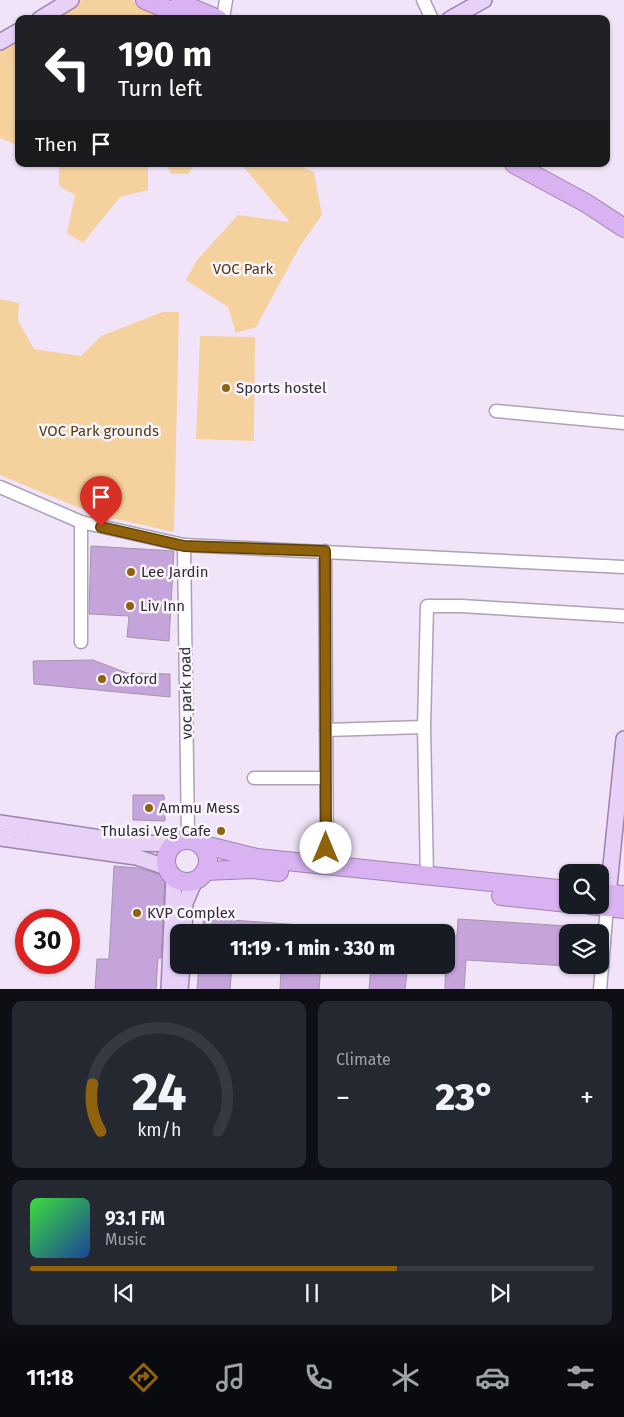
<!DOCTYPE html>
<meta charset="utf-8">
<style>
:root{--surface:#171b24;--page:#242831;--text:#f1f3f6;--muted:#9ea1a6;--line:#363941;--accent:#8f620b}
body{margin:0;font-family:"Fira Sans",sans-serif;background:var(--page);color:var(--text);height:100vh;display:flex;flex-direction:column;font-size:19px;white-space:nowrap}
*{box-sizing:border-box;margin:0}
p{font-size:16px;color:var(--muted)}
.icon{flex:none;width:28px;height:28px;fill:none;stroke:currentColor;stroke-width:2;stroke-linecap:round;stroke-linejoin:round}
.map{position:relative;height:989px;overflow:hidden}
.side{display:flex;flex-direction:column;gap:12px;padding:12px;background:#0d0f14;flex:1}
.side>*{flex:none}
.top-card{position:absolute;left:15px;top:15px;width:595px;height:152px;border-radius:10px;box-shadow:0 1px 4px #0004;background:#202124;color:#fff;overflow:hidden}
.tools{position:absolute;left:559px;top:864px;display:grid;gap:10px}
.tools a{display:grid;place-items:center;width:50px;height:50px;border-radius:10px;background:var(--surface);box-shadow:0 1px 4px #0004;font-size:25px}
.speed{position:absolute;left:15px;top:909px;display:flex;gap:10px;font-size:25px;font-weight:700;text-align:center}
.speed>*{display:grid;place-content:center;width:65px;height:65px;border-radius:50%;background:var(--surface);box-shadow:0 1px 4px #0004;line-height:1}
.speed .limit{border:8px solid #d22;background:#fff;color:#111}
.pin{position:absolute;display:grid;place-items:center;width:42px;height:42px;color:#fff;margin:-51px -21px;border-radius:50% 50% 50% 0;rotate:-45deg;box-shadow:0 0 5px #0007}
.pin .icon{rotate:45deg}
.me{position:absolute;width:55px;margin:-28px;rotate:0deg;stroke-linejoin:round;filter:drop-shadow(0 0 4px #0008)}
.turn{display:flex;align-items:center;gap:18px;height:105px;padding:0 20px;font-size:22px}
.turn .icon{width:65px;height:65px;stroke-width:2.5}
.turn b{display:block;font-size:35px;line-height:42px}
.then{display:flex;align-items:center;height:48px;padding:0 20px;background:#0003;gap:10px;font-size:19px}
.big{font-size:38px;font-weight:800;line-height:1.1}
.side .tile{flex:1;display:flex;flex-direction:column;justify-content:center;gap:8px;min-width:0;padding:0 18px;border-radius:10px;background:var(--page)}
.side .dial{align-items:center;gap:0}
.dial svg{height:130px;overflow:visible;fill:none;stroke:var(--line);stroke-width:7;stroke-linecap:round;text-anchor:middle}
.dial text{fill:var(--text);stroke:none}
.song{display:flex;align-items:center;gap:15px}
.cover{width:60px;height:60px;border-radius:8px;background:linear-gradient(135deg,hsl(120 70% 55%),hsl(220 70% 35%))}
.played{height:5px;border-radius:2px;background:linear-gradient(90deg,var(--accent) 65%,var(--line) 65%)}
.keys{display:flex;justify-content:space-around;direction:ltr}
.heat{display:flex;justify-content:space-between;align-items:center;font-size:28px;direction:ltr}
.side .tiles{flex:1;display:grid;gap:12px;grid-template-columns:1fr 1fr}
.tile:last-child{grid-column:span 2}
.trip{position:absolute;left:170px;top:924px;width:285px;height:50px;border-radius:10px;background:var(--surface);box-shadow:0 1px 4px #0004;font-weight:800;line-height:50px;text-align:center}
.tabs{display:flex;height:80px;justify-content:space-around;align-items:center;background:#090b0e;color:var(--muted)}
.tabs .icon{width:35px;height:35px}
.tabs .active{color:var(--accent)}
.tabs b{font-size:22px;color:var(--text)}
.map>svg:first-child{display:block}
</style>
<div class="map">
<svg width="624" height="990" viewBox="0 0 624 990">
<rect width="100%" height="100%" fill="#f1e4f9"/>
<g fill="#f5d19e">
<polygon points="82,0 132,0 176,19 51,19"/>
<polygon points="19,38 19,146 0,138 0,50"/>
<polygon points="59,164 148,164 148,190 120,197 83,243 67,233 75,195 59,186"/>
<polygon points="166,164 195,164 188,174 171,174"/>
<polygon points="241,164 294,164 314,172 322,215 300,246 256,327 236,333 228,307 186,280 197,260 238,215 290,222"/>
<polygon points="0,299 19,303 18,321 34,349 81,356 101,336 163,312 179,312 174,532 94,514 0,475"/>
<polygon points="200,336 255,337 254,441 196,439"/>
</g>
<g fill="#c5a3db" stroke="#a296aa">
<polygon points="91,546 174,551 169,641 127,637 129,616 89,614"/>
<polygon points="93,660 127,673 170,674 170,697 34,684 33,661"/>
<polygon points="133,795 164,795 165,821 133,820"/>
<polygon points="114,866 138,868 165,876 161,958 158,958 156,990 95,990 97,959 109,959"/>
<polygon points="204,918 315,926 315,932 202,932"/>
<polygon points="458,919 568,926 568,966 466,960 464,990 445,990 446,935 457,936"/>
<polygon points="199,965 232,965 230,990 197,990"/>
<polygon points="281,965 321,965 319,990 280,990"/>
<polygon points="371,965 408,965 405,990 369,990"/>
</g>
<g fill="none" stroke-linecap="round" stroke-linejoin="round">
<g stroke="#ada1b5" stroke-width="15">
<g id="minor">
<polyline points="423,0 432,19"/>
<polyline points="223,19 226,0"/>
<polyline points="496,411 624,423"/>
<polyline points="0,487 81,522 184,545 624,567"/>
<polyline points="184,545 188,840"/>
<polyline points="325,551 327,865"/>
<polyline points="81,642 81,522"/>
<polyline points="326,730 424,727"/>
<polyline points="254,778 326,778"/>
<polyline points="427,877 424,727 427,606 461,606 624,616"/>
<polyline points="600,990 607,907"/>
</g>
</g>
<g stroke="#9e83b0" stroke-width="18">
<g id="major">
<polyline points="40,19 71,0"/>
<polyline points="450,19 484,0"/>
<polyline points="0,42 19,31"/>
<polyline points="0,823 134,843 174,844"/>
<polyline points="0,838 136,857 166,867"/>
<polyline points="607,905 624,739"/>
<polyline points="184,932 185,903 195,880"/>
<polyline points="169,990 174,877"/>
<polyline points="180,990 182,965"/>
</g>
</g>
<g stroke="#9e83b0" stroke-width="20">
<g id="highway">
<polyline points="145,0 191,19"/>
<polyline points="180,3 218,19"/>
<polyline points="514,164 586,203 624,228"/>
<circle cx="187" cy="861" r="21"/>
<polyline points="200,844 257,858 568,890"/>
<polyline points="205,871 252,869 279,872"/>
<polyline points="600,893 624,895"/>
<polyline points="501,896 568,903"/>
<polyline points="590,905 624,909"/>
</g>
</g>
<use href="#minor" stroke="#fff" stroke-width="12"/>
<use href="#major" stroke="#e8d1f7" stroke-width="15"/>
<use href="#highway" stroke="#d9b2f2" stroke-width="18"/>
</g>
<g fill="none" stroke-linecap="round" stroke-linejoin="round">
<g stroke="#5d4007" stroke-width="12">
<polyline id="route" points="101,527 184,546 325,551 326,848"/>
</g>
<use href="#route" stroke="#8f620b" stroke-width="9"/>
</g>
<g fill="#8f620b" stroke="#faf5fd" stroke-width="2">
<circle cx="226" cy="388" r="5"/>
<circle cx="131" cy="572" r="5"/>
<circle cx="130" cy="606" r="5"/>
<circle cx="102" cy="679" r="5"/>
<circle cx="149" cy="808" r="5"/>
<circle cx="221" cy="831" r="5"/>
<circle cx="137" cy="913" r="5"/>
</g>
<g text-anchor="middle" stroke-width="5" stroke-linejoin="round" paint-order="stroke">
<g font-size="15" fill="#553b0e" stroke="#faf5fd">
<text x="243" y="274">VOC Park</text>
<text x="99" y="436">VOC Park grounds</text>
</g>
<g font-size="15" fill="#312d35" stroke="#faf5fd" text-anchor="start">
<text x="236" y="393">Sports hostel</text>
<text x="141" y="577">Lee Jardin</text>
<text x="140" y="611">Liv Inn</text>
<text x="112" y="684">Oxford</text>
<text x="159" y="813">Ammu Mess</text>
<text x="211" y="836" text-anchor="end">Thulasi Veg Cafe</text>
<text x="147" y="918">KVP Complex</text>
</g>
<g font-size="15" fill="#312d35" stroke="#faf5fd">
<text transform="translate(186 693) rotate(-91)" y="5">voc park road</text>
</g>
</g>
</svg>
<div class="tools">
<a><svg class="icon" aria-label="search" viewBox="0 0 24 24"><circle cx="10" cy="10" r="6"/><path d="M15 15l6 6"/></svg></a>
<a><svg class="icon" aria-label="layers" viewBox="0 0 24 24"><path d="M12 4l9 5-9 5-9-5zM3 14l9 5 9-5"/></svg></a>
</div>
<div class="speed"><div class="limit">30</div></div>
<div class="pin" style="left:101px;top:527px;background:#d93025"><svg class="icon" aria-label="arrive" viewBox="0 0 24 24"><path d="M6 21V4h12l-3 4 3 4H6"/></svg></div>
<svg class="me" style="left:326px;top:848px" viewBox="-20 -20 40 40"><circle r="19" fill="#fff"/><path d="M0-13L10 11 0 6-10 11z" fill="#8f620b"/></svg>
<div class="trip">11:19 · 1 min · 330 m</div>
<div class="top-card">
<div class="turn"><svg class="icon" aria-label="left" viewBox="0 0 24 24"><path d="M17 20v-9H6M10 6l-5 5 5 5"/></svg><div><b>190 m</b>Turn left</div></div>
<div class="then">Then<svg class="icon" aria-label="arrive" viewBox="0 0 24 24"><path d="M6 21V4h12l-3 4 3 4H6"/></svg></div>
</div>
</div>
<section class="side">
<div class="tiles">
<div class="tile dial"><svg viewBox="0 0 100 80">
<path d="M14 69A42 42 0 1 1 86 69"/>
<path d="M14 69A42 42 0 0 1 9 40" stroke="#8f620b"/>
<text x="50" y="56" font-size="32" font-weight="700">24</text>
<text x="50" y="72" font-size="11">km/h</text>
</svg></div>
<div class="tile"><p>Climate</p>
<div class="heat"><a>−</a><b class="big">23°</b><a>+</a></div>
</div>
<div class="tile">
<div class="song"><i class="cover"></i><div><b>93.1 FM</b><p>Music</p></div></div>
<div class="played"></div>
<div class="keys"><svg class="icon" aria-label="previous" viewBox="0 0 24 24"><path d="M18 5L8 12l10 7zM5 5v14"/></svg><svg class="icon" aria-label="pause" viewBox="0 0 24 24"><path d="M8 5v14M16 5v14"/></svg><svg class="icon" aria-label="next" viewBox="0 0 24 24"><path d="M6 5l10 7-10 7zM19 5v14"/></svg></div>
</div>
</div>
</section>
<nav class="tabs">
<b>11:18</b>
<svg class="icon active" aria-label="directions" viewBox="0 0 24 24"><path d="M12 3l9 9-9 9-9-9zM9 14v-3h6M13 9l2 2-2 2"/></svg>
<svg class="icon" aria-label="music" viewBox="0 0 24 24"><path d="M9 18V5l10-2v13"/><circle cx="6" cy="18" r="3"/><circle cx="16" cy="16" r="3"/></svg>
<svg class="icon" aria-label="phone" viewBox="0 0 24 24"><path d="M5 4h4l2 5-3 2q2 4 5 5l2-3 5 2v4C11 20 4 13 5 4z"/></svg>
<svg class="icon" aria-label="climate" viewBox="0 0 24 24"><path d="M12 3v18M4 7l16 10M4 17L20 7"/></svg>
<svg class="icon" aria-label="car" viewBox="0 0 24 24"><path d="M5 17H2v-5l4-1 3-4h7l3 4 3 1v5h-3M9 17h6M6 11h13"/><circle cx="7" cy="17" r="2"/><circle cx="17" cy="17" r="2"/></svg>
<svg class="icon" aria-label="filters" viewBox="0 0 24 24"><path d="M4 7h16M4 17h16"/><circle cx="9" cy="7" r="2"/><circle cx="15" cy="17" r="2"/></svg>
</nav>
